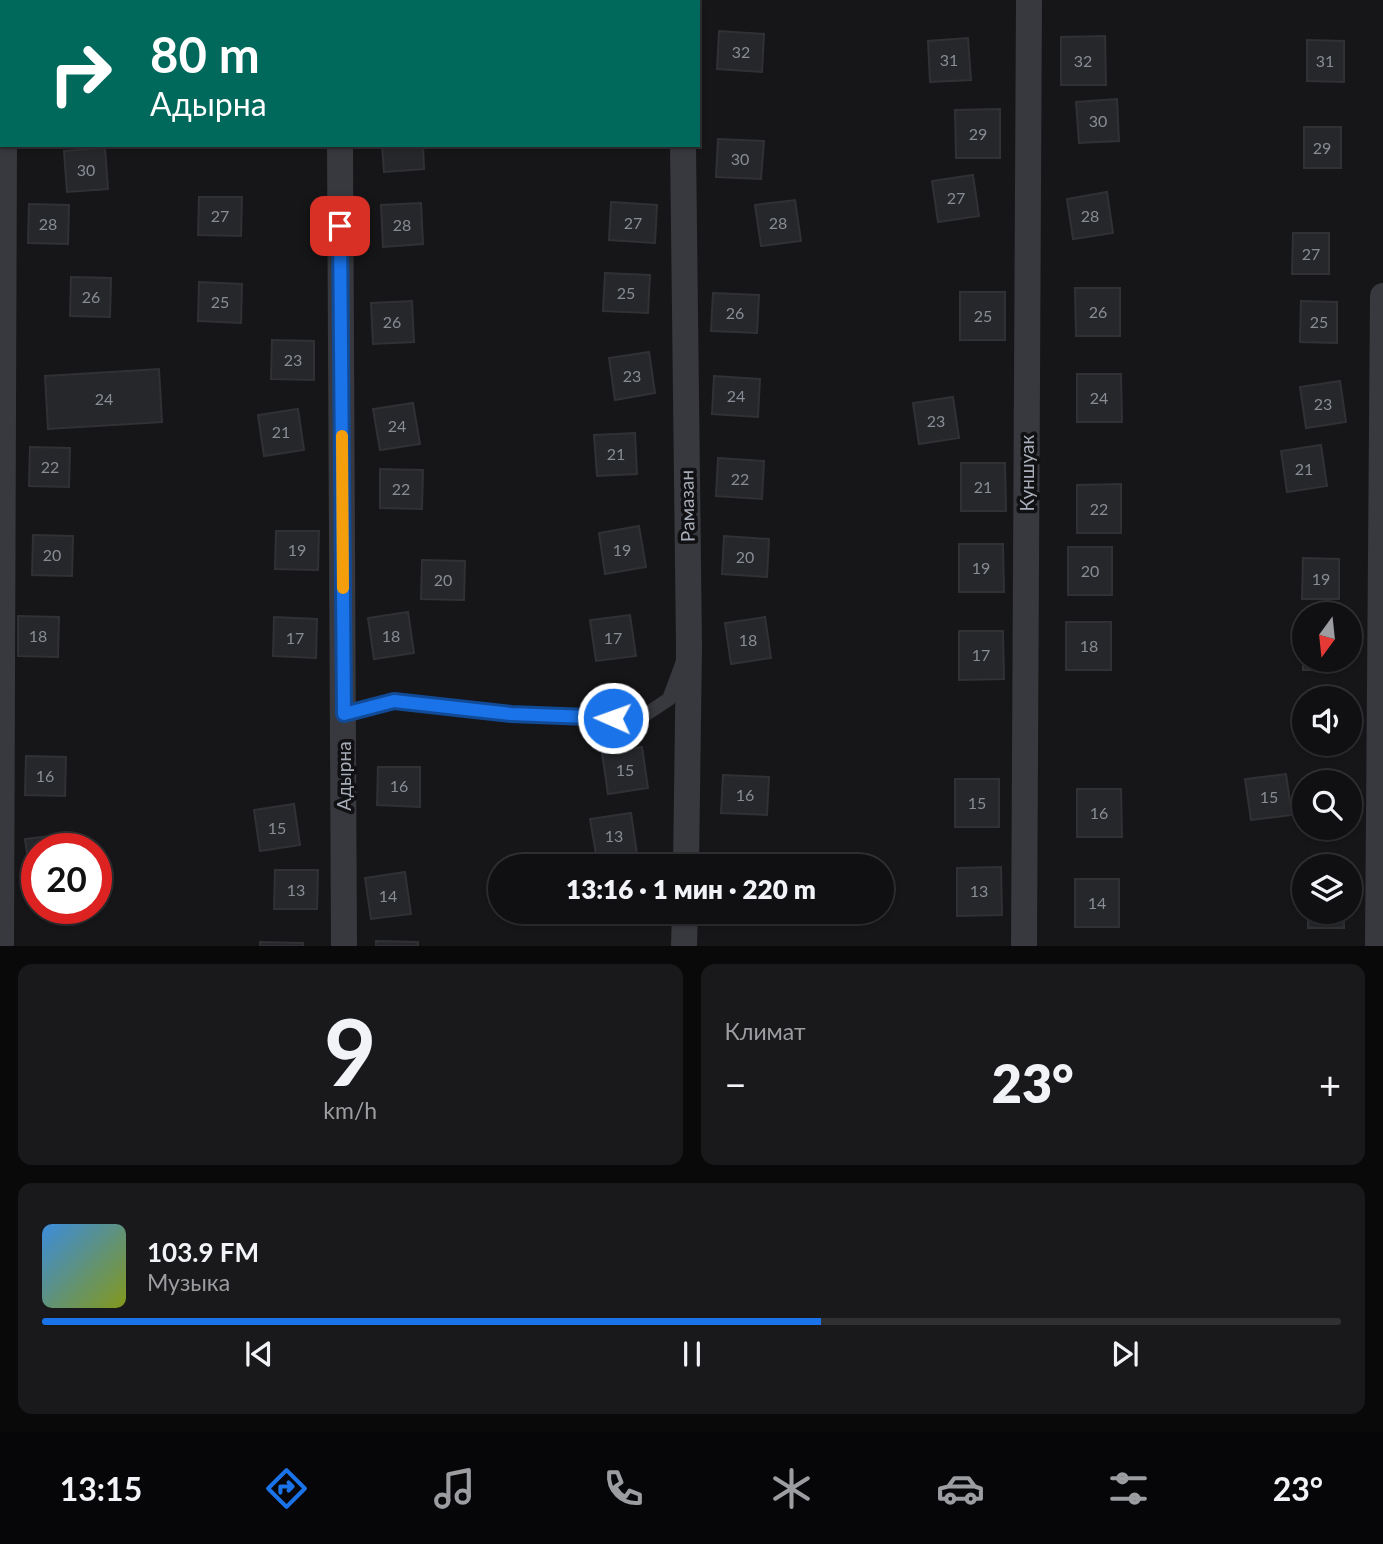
<!DOCTYPE html>
<html lang="ru">
<meta charset="utf-8">
<style>
:root{--surface:#101013;--page:#19191c;--text:#f1f3f6;--muted:#9c9da0;--line:#303033;--accent:#1a73e8}
body{margin:0;font-family:Lato,sans-serif;background:var(--page);color:var(--text);height:100vh;display:flex;flex-direction:column;font-size:26px;white-space:nowrap}
*{box-sizing:border-box;margin:0}
p{font-size:23px;color:var(--muted)}
.icon{flex:none;width:38px;height:38px;fill:none;stroke:currentColor;stroke-width:2;stroke-linecap:round;stroke-linejoin:round}
.map{position:relative;height:946px;overflow:hidden}
.drawer{display:flex;flex-direction:column;gap:18px;padding:18px;background:#09090a;flex:1}
.drawer>*{flex:none}
.hud{position:absolute;left:0px;top:0px;width:700px;height:147px;box-shadow:0 2px 5px #0004,0 0 0 2px var(--line);background:#00695c;color:#fff;overflow:hidden}
.needle{width:46px;rotate:195deg}
.controls{position:absolute;left:1292px;top:602px;display:grid;gap:14px}
.controls a{display:grid;place-items:center;width:70px;height:70px;border-radius:50%;background:var(--surface);box-shadow:0 2px 5px #0004,0 0 0 2px var(--line);font-size:35px}
.speed{position:absolute;left:21px;top:833px;display:flex;gap:14px;font-size:35px;font-weight:700;text-align:center}
.speed>*{display:grid;place-content:center;width:91px;height:91px;border-radius:50%;background:var(--surface);box-shadow:0 2px 5px #0004,0 0 0 2px var(--line);line-height:1}
.speed .limit{border:10px solid #d22;background:#fff;color:#111}
.pin{position:absolute;display:grid;place-items:center;width:60px;height:60px;color:#fff;margin:-30px;border-radius:14px;box-shadow:0 4px 10px #0006}
.me{position:absolute;width:77px;margin:-38px;rotate:272deg;stroke-linejoin:round;filter:drop-shadow(0 0 5px #0008)}
.turn{display:flex;align-items:center;gap:24px;height:147px;padding:0 35px;font-size:32px}
.turn .icon{width:91px;height:91px;stroke-width:2.5}
.turn b{display:block;font-size:49px;line-height:60px}
.big{font-size:52px;font-weight:800;line-height:1.1}
.drawer .widget{flex:1;display:flex;flex-direction:column;justify-content:center;gap:10px;min-width:0;padding:0 24px;border-radius:14px;background:var(--page)}
.drawer .dial{align-items:center;gap:0}
.dial b{font-size:91px;line-height:1}
.song{display:flex;align-items:center;gap:21px}
.cover{width:84px;height:84px;border-radius:10px;background:linear-gradient(135deg,hsl(210 70% 55%),hsl(70 70% 35%))}
.played{height:7px;border-radius:4px;background:linear-gradient(90deg,var(--accent) 60%,var(--line) 60%)}
.keys{display:flex;justify-content:space-around;direction:ltr}
.heat{display:flex;justify-content:space-between;align-items:center;font-size:38px;direction:ltr}
.drawer .tiles{flex:1;display:grid;gap:18px;grid-template-columns:1fr 1fr}
.widget:last-child{grid-column:span 2}
.trip{position:absolute;left:488px;top:854px;width:406px;height:70px;border-radius:35px;background:var(--surface);box-shadow:0 2px 5px #0004,0 0 0 2px var(--line);font-weight:800;line-height:70px;text-align:center}
.dock{display:flex;height:112px;justify-content:space-around;align-items:center;background:#060608;color:var(--muted)}
.dock .icon{width:49px;height:49px}
.dock .selected{color:var(--accent)}
.dock b{font-size:32px;color:var(--text)}
.map>svg:first-child{display:block}
</style>
<div class="map">
<svg width="1383" height="946" viewBox="0 0 1383 946">
<rect width="100%" height="100%" fill="#161619"/>
<g fill="#26272a" stroke="#303135" stroke-width="2">
<polygon points="719,31 764,34 762,72 717,69"/>
<polygon points="1105,36 1106,85 1061,85 1061,37"/>
<polygon points="968,38 971,80 930,82 928,41"/>
<polygon points="1307,40 1344,41 1344,82 1307,81"/>
<polygon points="1117,99 1119,141 1079,143 1076,102"/>
<polygon points="1000,109 1000,158 956,158 955,110"/>
<rect x="1304" y="127" width="37" height="41"/>
<polygon points="718,139 764,141 761,179 716,177"/>
<polygon points="382,145 423,145 424,169 384,172"/>
<polygon points="605,145 651,145 651,148"/>
<polygon points="105,148 108,189 67,192 64,151"/>
<polygon points="973,175 979,216 938,222 932,181"/>
<polygon points="1107,192 1113,233 1073,239 1067,199"/>
<polygon points="199,197 242,197 241,236 198,235"/>
<polygon points="795,200 801,241 761,246 755,205"/>
<polygon points="611,202 657,205 655,243 609,240"/>
<polygon points="421,203 423,244 383,247 381,205"/>
<polygon points="29,204 69,205 68,244 28,243"/>
<polygon points="1293,233 1329,233 1329,274 1292,274"/>
<polygon points="605,273 650,275 648,313 603,311"/>
<polygon points="71,277 111,278 110,317 70,316"/>
<polygon points="199,282 242,284 241,323 198,321"/>
<polygon points="1075,288 1120,288 1120,336 1076,336"/>
<rect x="960" y="292" width="45" height="48"/>
<polygon points="713,293 759,295 757,333 711,331"/>
<polygon points="412,301 414,342 373,344 371,303"/>
<polygon points="1301,301 1337,302 1337,343 1300,342"/>
<polygon points="272,340 314,341 314,380 271,379"/>
<polygon points="649,352 655,393 615,400 609,358"/>
<polygon points="159,369 162,422 48,429 45,376"/>
<polygon points="1077,374 1121,374 1122,422 1077,422"/>
<polygon points="714,376 760,379 758,417 712,414"/>
<polygon points="1340,381 1346,422 1306,428 1300,387"/>
<polygon points="953,397 959,438 919,444 913,403"/>
<polygon points="413,403 420,444 380,450 373,409"/>
<polygon points="298,409 304,450 264,456 258,415"/>
<polygon points="635,433 637,474 597,476 594,435"/>
<polygon points="1321,445 1327,486 1287,492 1281,451"/>
<polygon points="30,447 70,448 69,487 29,486"/>
<polygon points="718,458 764,461 762,499 716,496"/>
<polygon points="961,463 1005,463 1006,511 961,511"/>
<polygon points="380,469 423,470 422,509 380,508"/>
<polygon points="1121,484 1121,533 1077,533 1077,485"/>
<polygon points="639,526 646,567 605,574 599,533"/>
<polygon points="276,531 319,531 318,570 275,569"/>
<polygon points="33,535 73,536 72,576 32,575"/>
<polygon points="724,536 769,539 767,577 722,574"/>
<polygon points="959,544 1003,544 1004,592 959,592"/>
<rect x="1068" y="547" width="44" height="48"/>
<polygon points="1303,558 1339,559 1339,599 1302,599"/>
<polygon points="422,560 465,561 464,600 421,599"/>
<polygon points="408,612 414,653 374,659 368,618"/>
<polygon points="630,615 636,656 596,661 590,620"/>
<polygon points="18,616 59,617 58,657 18,656"/>
<polygon points="274,617 317,619 316,658 273,656"/>
<polygon points="765,617 771,658 731,664 725,623"/>
<rect x="1066" y="622" width="45" height="48"/>
<polygon points="1303,629 1304,660 1340,660 1340,670 1303,670"/>
<polygon points="959,631 1003,631 1004,679 959,680"/>
<polygon points="642,747 648,788 608,794 602,753"/>
<polygon points="26,756 66,757 65,796 25,795"/>
<polygon points="378,767 420,767 420,807 377,805"/>
<polygon points="1286,774 1292,815 1251,820 1245,779"/>
<polygon points="723,775 769,777 767,815 721,813"/>
<rect x="955" y="779" width="44" height="48"/>
<polygon points="1077,789 1121,789 1122,837 1077,837"/>
<polygon points="294,804 300,845 260,851 254,810"/>
<polygon points="631,813 637,854 597,860 590,819"/>
<polygon points="65,834 68,849 37,849 37,880 31,881 25,839"/>
<polygon points="1001,867 1002,915 957,916 957,868"/>
<polygon points="275,870 318,870 317,909 274,909"/>
<polygon points="405,872 411,914 371,919 365,878"/>
<rect x="1075" y="879" width="44" height="48"/>
<rect x="1308" y="912" width="36" height="16"/>
<polygon points="376,941 418,942 418,946 376,946"/>
<polygon points="260,942 303,943 303,946 260,946"/>
</g>
<g fill="none" stroke-linecap="round" stroke-linejoin="round">
<polyline stroke="#37393e" stroke-width="14" points="344,714 394,701 511,714 639,719 669,699 682,664"/>
<g stroke="#37393e" stroke-width="26">
<polyline points="339,0 339,2"/>
<polyline points="681,0 681,2"/>
<polyline points="4,2 4,0"/>
<polyline points="340,145 344,946"/>
<polyline points="683,145 689,647 686,866"/>
<polyline points="1,946 4,145"/>
<polyline points="684,946 685,912"/>
<polyline points="1024,946 1029,0"/>
<polyline points="1378,946 1383,296"/>
</g>
</g>
<g fill="none" stroke-linecap="round" stroke-linejoin="round">
<g stroke="#114b97" stroke-width="18">
<polyline id="route" points="340,226 344,714 394,701 511,714 613,718"/>
</g>
<use href="#route" stroke="#1a73e8" stroke-width="12"/>
<polyline stroke="#f59e0b" stroke-width="12" points="342,436 343,588"/>
</g>
<g text-anchor="middle" stroke-width="7" stroke-linejoin="round" paint-order="stroke">
<g font-size="16" fill="#888c95">
<text x="741" y="58">32</text>
<text x="949" y="66">31</text>
<text x="1083" y="67">32</text>
<text x="1325" y="67">31</text>
<text x="1098" y="127">30</text>
<text x="978" y="140">29</text>
<text x="1322" y="154">29</text>
<text x="740" y="165">30</text>
<text x="86" y="176">30</text>
<text x="956" y="204">27</text>
<text x="220" y="222">27</text>
<text x="1090" y="222">28</text>
<text x="633" y="229">27</text>
<text x="778" y="229">28</text>
<text x="48" y="230">28</text>
<text x="402" y="231">28</text>
<text x="1311" y="260">27</text>
<text x="626" y="299">25</text>
<text x="91" y="303">26</text>
<text x="220" y="308">25</text>
<text x="1098" y="318">26</text>
<text x="735" y="319">26</text>
<text x="983" y="322">25</text>
<text x="392" y="328">26</text>
<text x="1319" y="328">25</text>
<text x="293" y="366">23</text>
<text x="632" y="382">23</text>
<text x="736" y="402">24</text>
<text x="1099" y="404">24</text>
<text x="104" y="405">24</text>
<text x="1323" y="410">23</text>
<text x="936" y="427">23</text>
<text x="397" y="432">24</text>
<text x="281" y="438">21</text>
<text x="616" y="460">21</text>
<text x="50" y="473">22</text>
<text x="1304" y="475">21</text>
<text x="740" y="485">22</text>
<text x="983" y="493">21</text>
<text x="401" y="495">22</text>
<text x="1099" y="515">22</text>
<text x="297" y="556">19</text>
<text x="622" y="556">19</text>
<text x="52" y="561">20</text>
<text x="745" y="563">20</text>
<text x="981" y="574">19</text>
<text x="1090" y="577">20</text>
<text x="1321" y="585">19</text>
<text x="443" y="586">20</text>
<text x="38" y="642">18</text>
<text x="391" y="642">18</text>
<text x="295" y="644">17</text>
<text x="613" y="644">17</text>
<text x="748" y="646">18</text>
<text x="1089" y="652">18</text>
<text x="981" y="661">17</text>
<text x="625" y="776">15</text>
<text x="45" y="782">16</text>
<text x="399" y="792">16</text>
<text x="745" y="801">16</text>
<text x="1269" y="803">15</text>
<text x="977" y="809">15</text>
<text x="1099" y="819">16</text>
<text x="277" y="834">15</text>
<text x="614" y="842">13</text>
<text x="296" y="896">13</text>
<text x="979" y="897">13</text>
<text x="388" y="902">14</text>
<text x="1097" y="909">14</text>
</g>
<g font-size="19" fill="#a8aeb9" stroke="#111114">
<text transform="translate(1027 473) rotate(-90)" y="7">Куншуак</text>
<text transform="translate(687 506) rotate(-91)" y="7">Рамазан</text>
<text transform="translate(344 776) rotate(-90)" y="7">Адырна</text>
</g>
</g>
</svg>
<div class="controls">
<a><svg class="needle" viewBox="-14 -14 28 28"><path d="M0-13l5 13h-10z" fill="#e53935"/><path d="M0 13l5-13h-10z" fill="#9c9da0"/></svg></a>
<a><svg class="icon" aria-label="sound" viewBox="0 0 24 24"><path d="M4 9h4l5-4v14l-5-4H4zM17 9q2 3 0 6"/></svg></a>
<a><svg class="icon" aria-label="search" viewBox="0 0 24 24"><circle cx="10" cy="10" r="6"/><path d="M15 15l6 6"/></svg></a>
<a><svg class="icon" aria-label="layers" viewBox="0 0 24 24"><path d="M12 4l9 5-9 5-9-5zM3 14l9 5 9-5"/></svg></a>
</div>
<div class="speed"><div class="limit">20</div></div>
<div class="pin" style="left:340px;top:226px;background:#d93025"><svg class="icon" aria-label="arrive" viewBox="0 0 24 24"><path d="M6 21V4h12l-3 4 3 4H6"/></svg></div>
<svg class="me" style="left:613px;top:718px" viewBox="-20 -20 40 40"><circle r="17" fill="#1a73e8" stroke="#fff" stroke-width="3"/><path d="M0-11L8 9 0 5-8 9z" fill="#fff"/></svg>
<div class="trip">13:16 · 1 мин · 220 m</div>
<div class="hud">
<div class="turn"><svg class="icon" aria-label="right" viewBox="0 0 24 24"><path d="M7 20v-9h11M14 6l5 5-5 5"/></svg><div><b>80 m</b>Адырна</div></div>
</div>
</div>
<section class="drawer">
<div class="tiles">
<div class="widget dial"><b>9</b><p>km/h</p></div>
<div class="widget"><p>Климат</p>
<div class="heat"><a>−</a><b class="big">23°</b><a>+</a></div>
</div>
<div class="widget">
<div class="song"><i class="cover"></i><div><b>103.9 FM</b><p>Музыка</p></div></div>
<div class="played"></div>
<div class="keys"><svg class="icon" aria-label="previous" viewBox="0 0 24 24"><path d="M18 5L8 12l10 7zM5 5v14"/></svg><svg class="icon" aria-label="pause" viewBox="0 0 24 24"><path d="M8 5v14M16 5v14"/></svg><svg class="icon" aria-label="next" viewBox="0 0 24 24"><path d="M6 5l10 7-10 7zM19 5v14"/></svg></div>
</div>
</div>
</section>
<nav class="dock">
<b>13:15</b>
<svg class="icon selected" aria-label="directions" viewBox="0 0 24 24"><path d="M12 3l9 9-9 9-9-9zM9 14v-3h6M13 9l2 2-2 2"/></svg>
<svg class="icon" aria-label="music" viewBox="0 0 24 24"><path d="M9 18V5l10-2v13"/><circle cx="6" cy="18" r="3"/><circle cx="16" cy="16" r="3"/></svg>
<svg class="icon" aria-label="phone" viewBox="0 0 24 24"><path d="M5 4h4l2 5-3 2q2 4 5 5l2-3 5 2v4C11 20 4 13 5 4z"/></svg>
<svg class="icon" aria-label="climate" viewBox="0 0 24 24"><path d="M12 3v18M4 7l16 10M4 17L20 7"/></svg>
<svg class="icon" aria-label="car" viewBox="0 0 24 24"><path d="M5 17H2v-5l4-1 3-4h7l3 4 3 1v5h-3M9 17h6M6 11h13"/><circle cx="7" cy="17" r="2"/><circle cx="17" cy="17" r="2"/></svg>
<svg class="icon" aria-label="filters" viewBox="0 0 24 24"><path d="M4 7h16M4 17h16"/><circle cx="9" cy="7" r="2"/><circle cx="15" cy="17" r="2"/></svg>
<b>23°</b>
</nav>
